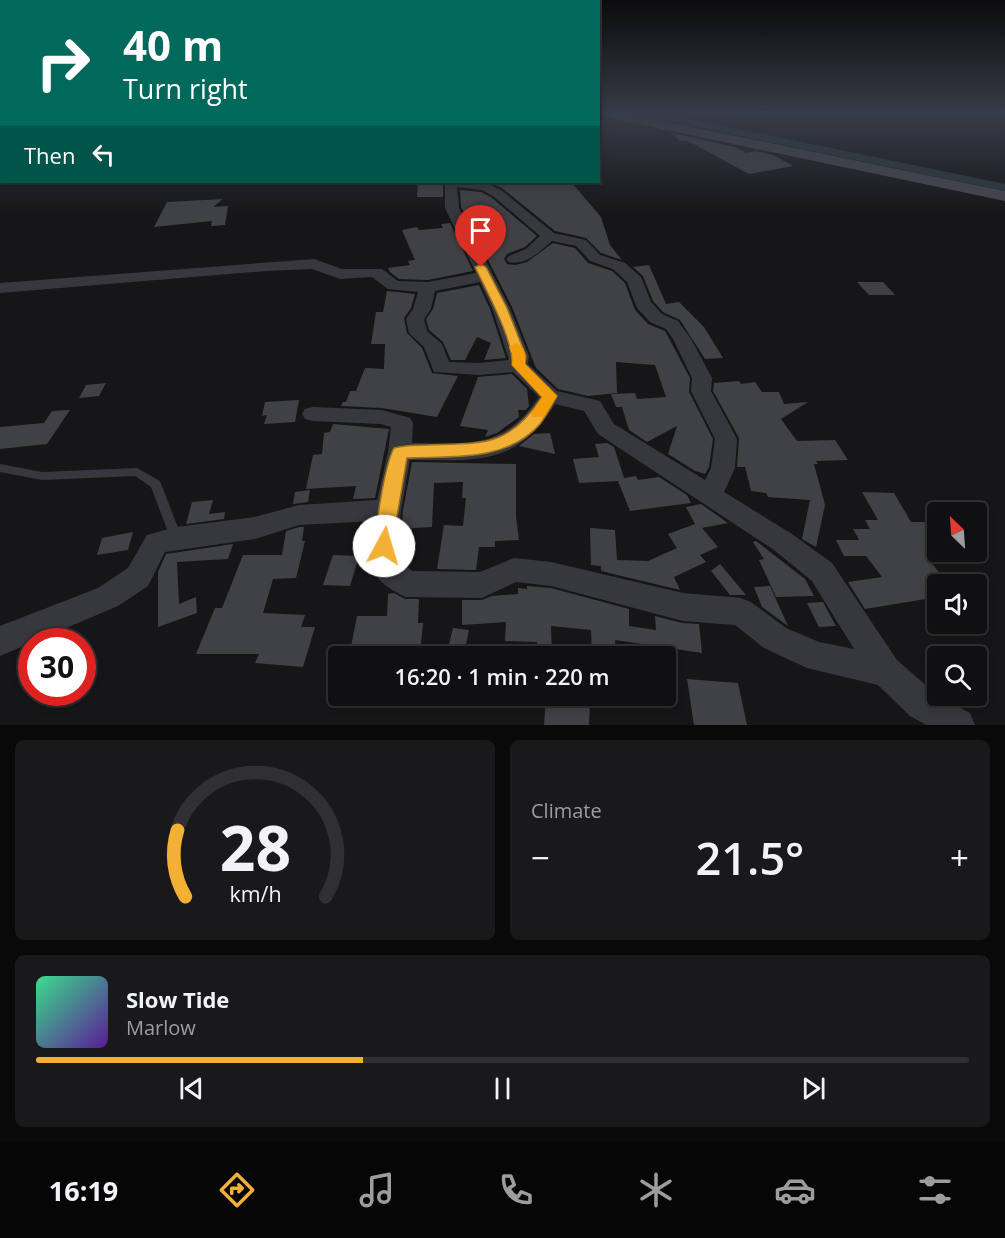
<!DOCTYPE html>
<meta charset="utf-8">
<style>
:root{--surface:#101012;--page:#19191b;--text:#f1f3f6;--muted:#9c9d9f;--line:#303032;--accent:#f2b134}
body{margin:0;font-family:"Open Sans",sans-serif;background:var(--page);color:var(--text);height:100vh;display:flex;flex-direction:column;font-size:22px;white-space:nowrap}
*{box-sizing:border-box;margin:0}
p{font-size:20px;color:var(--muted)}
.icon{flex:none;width:33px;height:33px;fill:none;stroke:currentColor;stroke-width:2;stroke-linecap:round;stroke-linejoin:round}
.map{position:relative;height:725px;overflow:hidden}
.details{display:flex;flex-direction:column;gap:15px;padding:15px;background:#09090a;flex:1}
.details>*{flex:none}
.guide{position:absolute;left:0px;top:0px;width:600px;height:183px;box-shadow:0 3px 9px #0003,0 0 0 2px var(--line);background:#00695c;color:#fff;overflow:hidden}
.needle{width:39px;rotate:335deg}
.fabs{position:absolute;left:927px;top:502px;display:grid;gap:12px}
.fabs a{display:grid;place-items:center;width:60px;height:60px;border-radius:6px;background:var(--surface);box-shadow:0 3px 9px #0003,0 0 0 2px var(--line);font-size:30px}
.speed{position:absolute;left:18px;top:628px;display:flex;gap:12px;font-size:30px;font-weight:700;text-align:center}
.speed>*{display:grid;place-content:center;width:78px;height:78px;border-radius:50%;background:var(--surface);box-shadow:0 3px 9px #0003,0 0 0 2px var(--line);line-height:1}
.speed .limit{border:9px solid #d22;background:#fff;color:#111}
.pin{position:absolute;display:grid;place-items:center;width:51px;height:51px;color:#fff;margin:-62px -26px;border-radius:50% 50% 50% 0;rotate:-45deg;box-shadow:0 0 6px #0007}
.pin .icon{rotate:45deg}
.me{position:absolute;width:66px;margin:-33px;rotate:6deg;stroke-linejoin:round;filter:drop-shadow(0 0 4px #0008)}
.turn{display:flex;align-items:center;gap:21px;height:126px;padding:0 24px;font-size:27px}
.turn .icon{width:78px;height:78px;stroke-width:2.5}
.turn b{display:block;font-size:42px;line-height:51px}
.then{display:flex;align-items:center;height:57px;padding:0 24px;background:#0003;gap:12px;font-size:22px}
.big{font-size:45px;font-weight:600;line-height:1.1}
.details .tile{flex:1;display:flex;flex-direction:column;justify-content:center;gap:9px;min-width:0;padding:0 21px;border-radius:9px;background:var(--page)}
.details .dial{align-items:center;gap:0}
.dial svg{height:156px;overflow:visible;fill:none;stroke:var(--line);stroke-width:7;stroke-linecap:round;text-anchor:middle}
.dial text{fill:var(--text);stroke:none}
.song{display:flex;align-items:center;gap:18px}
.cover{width:72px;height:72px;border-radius:9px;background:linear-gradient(135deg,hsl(150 70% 55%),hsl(270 70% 35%))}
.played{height:6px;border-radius:3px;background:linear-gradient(90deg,var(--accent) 35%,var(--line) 35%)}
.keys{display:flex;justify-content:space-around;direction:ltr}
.heat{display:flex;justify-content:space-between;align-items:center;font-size:33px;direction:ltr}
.details .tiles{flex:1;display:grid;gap:15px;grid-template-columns:1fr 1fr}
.tile:last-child{grid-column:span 2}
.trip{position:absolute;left:328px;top:646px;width:348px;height:60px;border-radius:6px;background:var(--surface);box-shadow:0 3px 9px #0003,0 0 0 2px var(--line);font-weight:600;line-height:60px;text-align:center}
.tab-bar{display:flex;height:96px;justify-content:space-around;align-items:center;background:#060607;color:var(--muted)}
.tab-bar .icon{width:42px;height:42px}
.tab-bar .current{color:var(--accent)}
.tab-bar b{font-size:27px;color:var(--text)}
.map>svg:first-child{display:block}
</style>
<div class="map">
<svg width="1005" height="725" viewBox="0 0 1005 725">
<rect width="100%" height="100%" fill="#161618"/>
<polygon fill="#2c353c" points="634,114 666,114 1005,184 1005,191"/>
<g fill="#404145">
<polygon points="671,133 735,147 746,153 756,151 773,155 793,166 749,174 688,141 680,141"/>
<polygon points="418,182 443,182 443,197 417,197"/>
<polygon points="487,182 571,182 601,217 610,245 622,260 601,253 586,238 555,231 502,188"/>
<polygon points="460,190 481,192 492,198 537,236 525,247 507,254 504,259 507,264 515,265 527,262 553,243 575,248 588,263 612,271 625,283 635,310 648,324 665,331 690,378 689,392 713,439 709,467 705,474 695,471 668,454 677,426 647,442 629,430 622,407 616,407 611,394 635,393 637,399 666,397 655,365 616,362 617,393 588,396 558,389 536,368 512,307 461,207"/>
<polygon points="223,199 213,207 228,206 225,225 211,226 212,221 154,227 167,202"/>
<polygon points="450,223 473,271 428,280 399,279 390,272 388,268 410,265 408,261 415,260 402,230 417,227 419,230 443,228 441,224"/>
<polygon points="649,265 666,304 679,302 704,327 723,358 705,359 680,320 663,312 653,301 643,276 633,267"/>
<polygon points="857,282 883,282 895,295 869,295"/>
<polygon points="479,285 490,309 506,358 484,360 491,343 477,337 465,360 451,360 443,342 429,330 426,319 433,309 437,293"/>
<polygon points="387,291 415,294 411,308 404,318 407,333 422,348 432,373 458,376 437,417 382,408 341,406 343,402 346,402 350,391 356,391 365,368 384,369 385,344 371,344 376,312 383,312"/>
<polygon points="512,374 527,389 529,406 526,410 518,410 519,417 497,433 485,437 488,430 460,426 478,377"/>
<polygon points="739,381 741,384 755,382 762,392 779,392 784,404 808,402 781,419 797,441 835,440 848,460 816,461 818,464 814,464 825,505 816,547 802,539 810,500 768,497 766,493 751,491 745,467 737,467 739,438 713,391 714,383"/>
<polygon points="106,383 99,396 79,398 86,385"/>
<polygon points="299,400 295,422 264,424 267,415 262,416 265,402"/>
<polygon points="70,410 47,444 0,449 0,427 44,423 52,411"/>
<polygon points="333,424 389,429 375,498 353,499 356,486 306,489 313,455 322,454 324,433 330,432"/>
<polygon points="550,433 555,454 519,446 534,434"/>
<polygon points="607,443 614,447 624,478 636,476 638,480 659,477 687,495 691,503 630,511 618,481 579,483 573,459 599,457 595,444"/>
<polygon points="412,462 516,464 516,517 519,540 495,541 495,547 479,547 476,570 437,569 444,525 463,526 466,498 462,498 463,482 434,483 432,527 412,528 411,559 402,560 399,558 403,510"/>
<polygon points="310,490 308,502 293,504 295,492"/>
<polygon points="862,492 894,493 911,522 938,522 938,556 926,556 949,585 938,585 938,597 865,609 848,582 882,577 866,556 844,556 836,540 859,540 853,529 870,529 865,520 878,520"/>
<polygon points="213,500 209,514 225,512 224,519 186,524 192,502"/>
<polygon points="701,504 728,523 702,528 718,547 700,555 706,562 674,577 680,590 601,571 601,566 591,565 590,528 615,530 617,560 648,561 677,548 668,534 695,524 686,507"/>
<polygon points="299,527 304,527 302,541 305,541 296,578 273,579 263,613 305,615 301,627 315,627 303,667 255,663 259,654 196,654 215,608 222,608 243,555 282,555 286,531"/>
<polygon points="133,532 128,550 97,555 102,538"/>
<polygon points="756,541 805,579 814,596 776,597 759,560 764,559 753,542"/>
<polygon points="233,544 228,559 177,562 179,604 196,597 197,613 158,627 158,572 166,554"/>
<polygon points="333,555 359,556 350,586 323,585"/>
<polygon points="720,564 746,595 730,595 711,571"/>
<polygon points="527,586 551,588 629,609 629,626 656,630 655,616 682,623 699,624 702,653 615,640 616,657 592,657 591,630 551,626 552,657 537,657 537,642 505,641 506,622 462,625 462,600 482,600 492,596 518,594 518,588 527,589"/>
<polygon points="770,586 788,626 762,607 754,587"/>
<polygon points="394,593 405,599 419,599 418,623 423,623 420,653 406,653 405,657 349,657 357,616 387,616 388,594"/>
<polygon points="823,602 831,617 836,626 819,627 807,603"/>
<polygon points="453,628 469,630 464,654 447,652"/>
<polygon points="687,679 738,683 747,725 694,725"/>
<polygon points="546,696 590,701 589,725 544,725"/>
</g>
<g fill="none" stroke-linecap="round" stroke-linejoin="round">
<polygon fill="#37383d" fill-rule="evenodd" points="0,464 42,472 137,468 160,481 182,538 180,542 176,543 172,542 151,487 135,476 42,480 0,472"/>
<g fill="#37383d" fill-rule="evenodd">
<polygon points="0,174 2,174 3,182 0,182"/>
<path d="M445,182H470L489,184L501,190L554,233L586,240L600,255L625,263L641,277L651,302L662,314L678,321L691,339L712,378L711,391L737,439L735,468L724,492L792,534L832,563L897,660L938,696L970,713L975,725H926L910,716L878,685L807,668L764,648L735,625L683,621L551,586L516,582L482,598L406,597C394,592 373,579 370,565C367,553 373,534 374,521L299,525L255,539L165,552L148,586L118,606L0,656V626L98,588L128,568L147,535L176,527L255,517L299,505L377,500L388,452L391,427L381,424L313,421L305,419L302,414L305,409L313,407L382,410L410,418L413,423L412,443C470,443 503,450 539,397L513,372L479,375L434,372L424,347L409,333L406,319L413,309L418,292L388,289L372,277L340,279L312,269L266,271L0,293V283L314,259L342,269H382L398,281L428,282L476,273L445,208ZM457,187L482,190L493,196L540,236L526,249L509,256L506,259L509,262C525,266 541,251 552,241L576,246L590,261L613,269L627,282L637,308L650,322L666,329L673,339L692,378L691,391L715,439L711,468L705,480L614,424L600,401L557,391L528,364L529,356L510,308L459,208ZM480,282L492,308L509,360L479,363L449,362L442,344L427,331L424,319L431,309L435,291ZM555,404L584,411L598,434L774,550L812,581L854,649L819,642L786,628L751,602L741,598L683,593L551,562L514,558L480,572L412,571L397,559L401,510L410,460C477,460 516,467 555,404Z"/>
</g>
<polygon fill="#45474d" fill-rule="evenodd" points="602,114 628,114 1005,191 1005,201 609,118"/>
</g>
<linearGradient id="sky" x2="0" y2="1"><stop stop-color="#0c0c0d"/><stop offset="0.53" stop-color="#363c48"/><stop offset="1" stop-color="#363c48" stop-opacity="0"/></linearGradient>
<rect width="1005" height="215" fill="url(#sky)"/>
<path fill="#f2b134" stroke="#9d7322" stroke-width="1.5" d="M481,264L486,267L507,308L526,356L525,364L557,396C552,405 546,416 540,424C507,462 452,456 407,458L391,552L384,554L378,552C371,539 386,462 394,448C405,445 416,445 427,445C483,443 508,448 542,397L512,365C514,341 486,290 475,267Z"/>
<path fill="#f59e0b" d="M516,343C525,346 526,356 525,364L557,396L544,417H533L531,414L542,397L512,365L513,356L509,347Z"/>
</svg>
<div class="fabs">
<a><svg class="needle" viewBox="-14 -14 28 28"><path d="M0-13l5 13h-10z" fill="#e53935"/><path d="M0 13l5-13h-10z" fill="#9c9d9f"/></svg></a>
<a><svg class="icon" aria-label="sound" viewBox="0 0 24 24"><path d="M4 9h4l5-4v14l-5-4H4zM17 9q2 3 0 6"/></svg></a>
<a><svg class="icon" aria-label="search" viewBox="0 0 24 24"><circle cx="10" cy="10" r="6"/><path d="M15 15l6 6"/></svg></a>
</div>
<div class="speed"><div class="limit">30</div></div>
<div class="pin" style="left:481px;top:267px;background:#d93025"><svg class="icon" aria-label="arrive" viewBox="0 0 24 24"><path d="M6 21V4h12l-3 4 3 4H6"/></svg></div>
<svg class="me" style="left:384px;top:546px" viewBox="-20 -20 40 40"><circle r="19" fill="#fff"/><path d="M0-13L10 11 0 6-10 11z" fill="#f2b134"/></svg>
<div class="trip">16:20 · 1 min · 220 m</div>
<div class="guide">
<div class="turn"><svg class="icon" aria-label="right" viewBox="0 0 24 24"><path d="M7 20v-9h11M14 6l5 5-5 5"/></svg><div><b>40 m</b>Turn right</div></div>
<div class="then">Then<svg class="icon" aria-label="left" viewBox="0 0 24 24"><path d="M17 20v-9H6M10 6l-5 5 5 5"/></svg></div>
</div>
</div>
<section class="details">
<div class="tiles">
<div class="tile dial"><svg viewBox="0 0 100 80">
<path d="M14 69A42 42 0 1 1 86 69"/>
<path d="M14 69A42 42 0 0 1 10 35" stroke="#f2b134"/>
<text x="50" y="56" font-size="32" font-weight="700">28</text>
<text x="50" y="72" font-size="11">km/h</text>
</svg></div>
<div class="tile"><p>Climate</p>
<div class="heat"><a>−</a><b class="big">21.5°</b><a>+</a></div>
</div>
<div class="tile">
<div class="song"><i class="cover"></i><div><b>Slow Tide</b><p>Marlow</p></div></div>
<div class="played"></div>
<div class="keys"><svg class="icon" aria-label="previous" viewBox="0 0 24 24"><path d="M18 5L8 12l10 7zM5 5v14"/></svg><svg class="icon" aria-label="pause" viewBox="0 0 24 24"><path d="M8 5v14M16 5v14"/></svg><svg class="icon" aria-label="next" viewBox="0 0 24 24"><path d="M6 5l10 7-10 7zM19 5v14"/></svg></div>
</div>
</div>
</section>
<nav class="tab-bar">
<b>16:19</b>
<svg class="icon current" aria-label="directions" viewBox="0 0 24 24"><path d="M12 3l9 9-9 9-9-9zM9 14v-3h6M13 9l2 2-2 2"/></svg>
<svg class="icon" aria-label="music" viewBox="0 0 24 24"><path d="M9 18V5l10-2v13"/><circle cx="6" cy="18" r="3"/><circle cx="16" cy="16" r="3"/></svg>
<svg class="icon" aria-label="phone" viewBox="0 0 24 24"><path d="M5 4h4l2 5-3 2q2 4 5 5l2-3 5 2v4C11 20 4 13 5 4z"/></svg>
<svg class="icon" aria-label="climate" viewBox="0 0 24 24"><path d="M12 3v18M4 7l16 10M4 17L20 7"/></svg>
<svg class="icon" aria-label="car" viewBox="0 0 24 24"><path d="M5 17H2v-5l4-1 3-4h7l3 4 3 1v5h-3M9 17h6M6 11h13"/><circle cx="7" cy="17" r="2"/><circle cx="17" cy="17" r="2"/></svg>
<svg class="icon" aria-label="filters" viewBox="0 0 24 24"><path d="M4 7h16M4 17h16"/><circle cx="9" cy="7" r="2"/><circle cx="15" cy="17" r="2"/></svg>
</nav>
